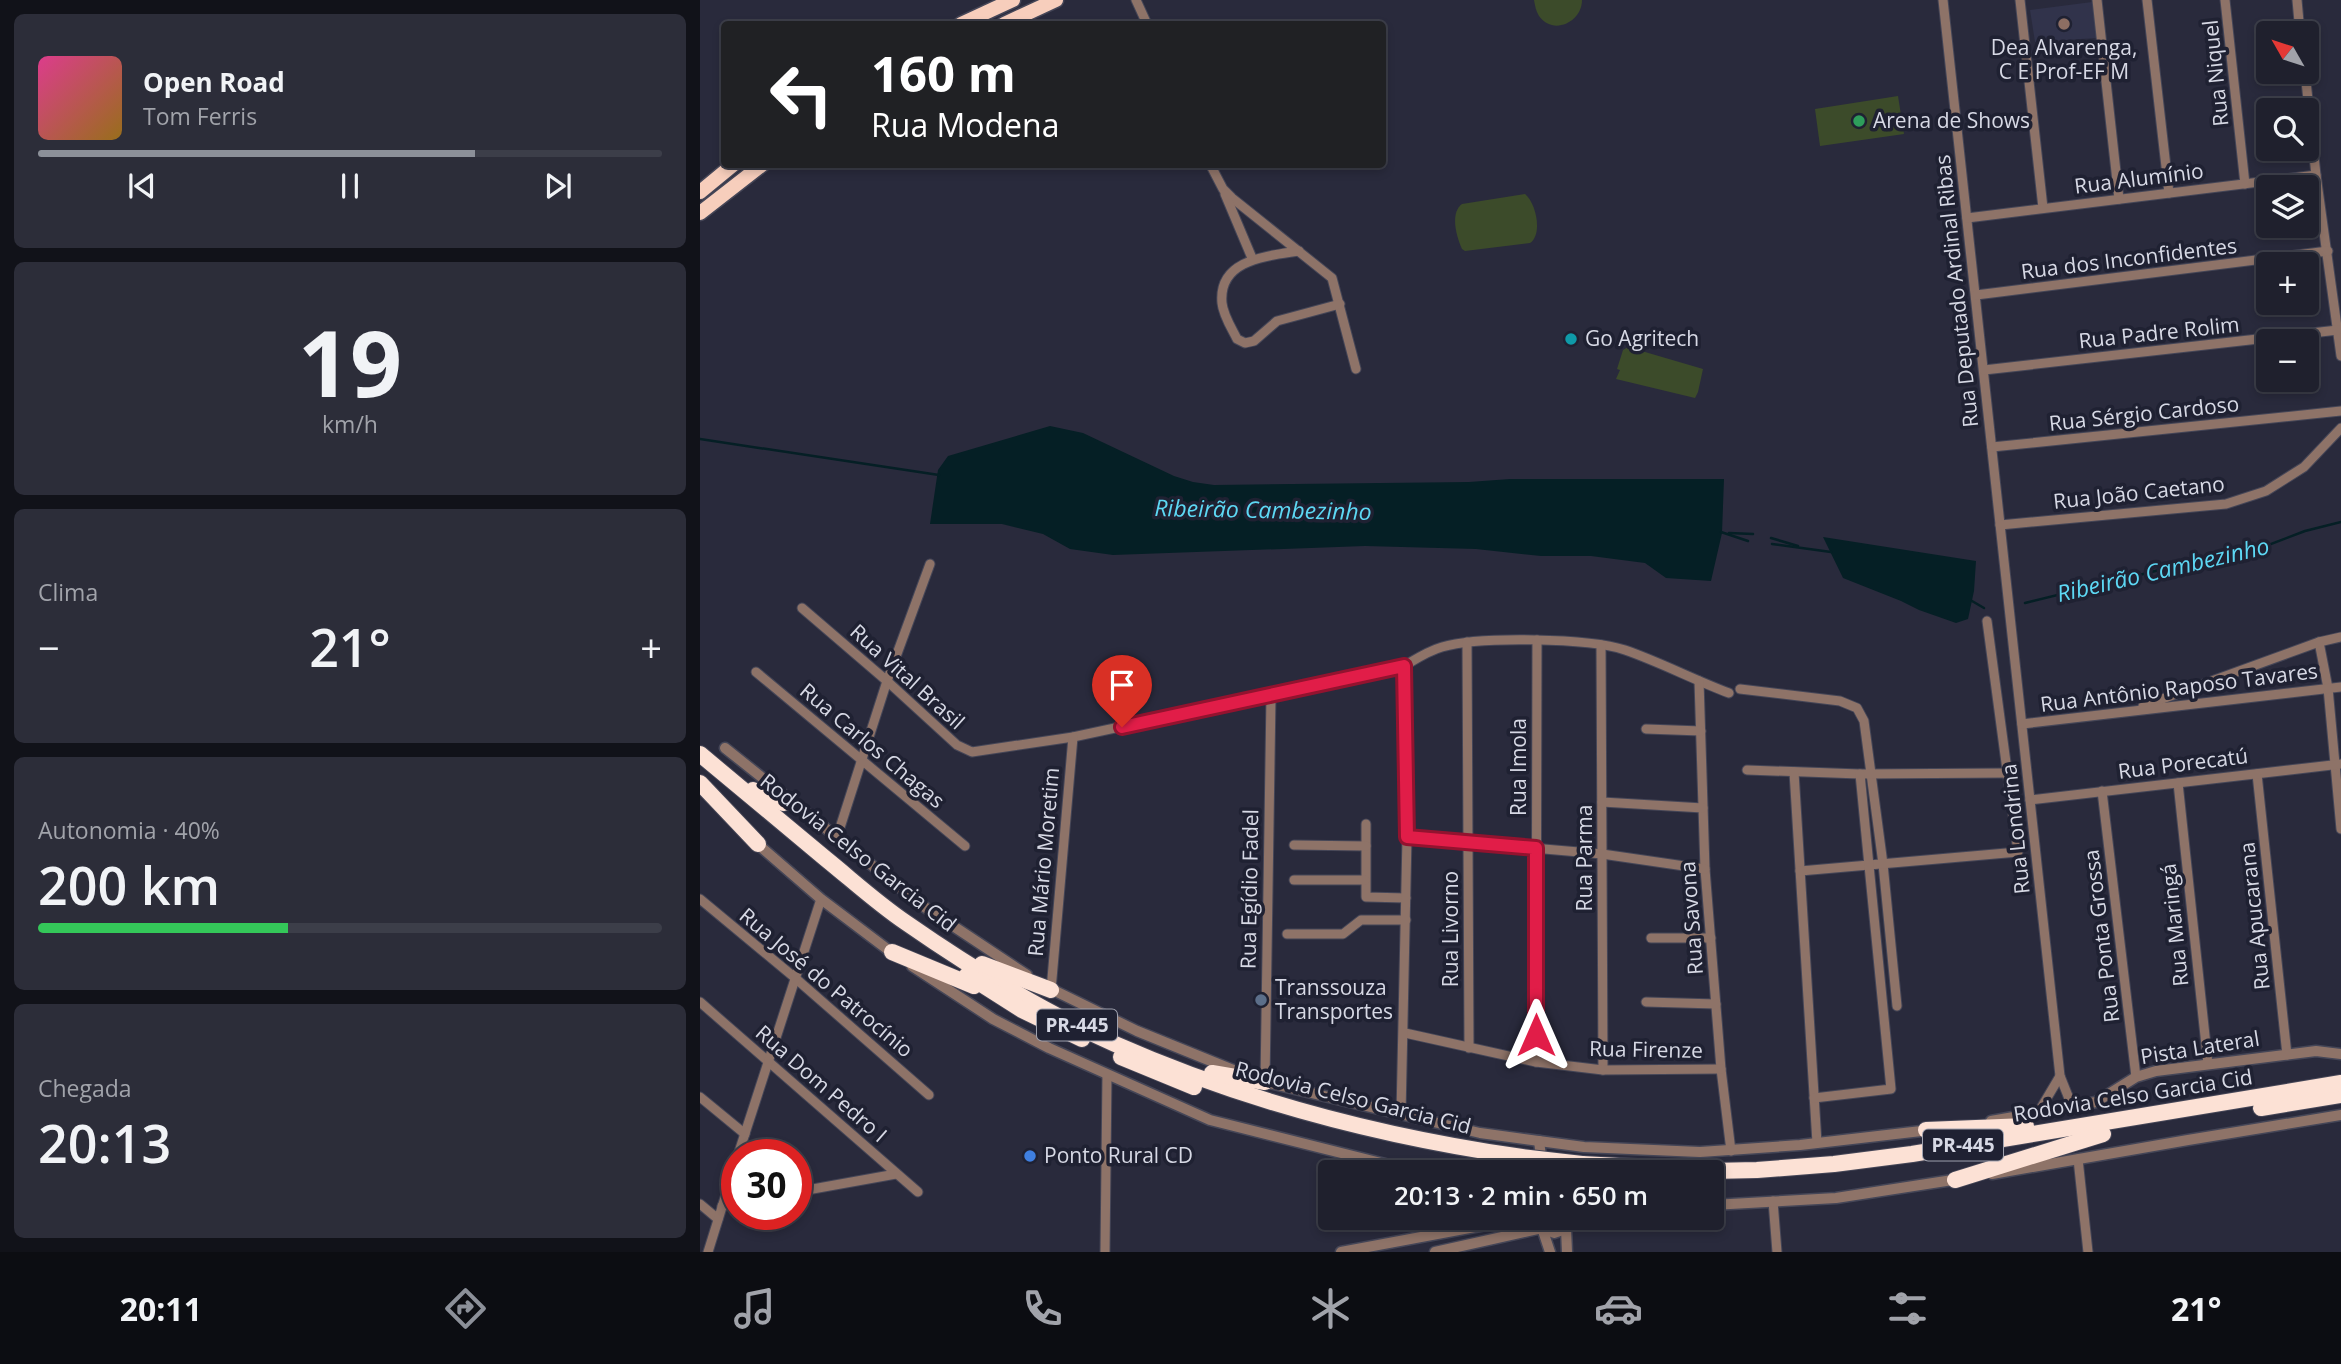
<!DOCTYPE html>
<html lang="pt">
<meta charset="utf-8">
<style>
:root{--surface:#1f202d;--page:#2c2d39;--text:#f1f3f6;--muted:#a1a3aa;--line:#3c3e49;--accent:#8c9099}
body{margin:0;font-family:"Open Sans",sans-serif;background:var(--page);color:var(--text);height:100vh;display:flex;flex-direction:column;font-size:26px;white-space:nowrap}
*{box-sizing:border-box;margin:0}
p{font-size:23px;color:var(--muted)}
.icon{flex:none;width:38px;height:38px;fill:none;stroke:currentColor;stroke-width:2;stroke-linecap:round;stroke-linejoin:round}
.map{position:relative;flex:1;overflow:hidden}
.details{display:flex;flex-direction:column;gap:14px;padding:14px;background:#111219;width:700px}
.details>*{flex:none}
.top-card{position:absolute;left:21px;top:21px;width:665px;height:147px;border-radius:7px;box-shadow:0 4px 10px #0003,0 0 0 2px var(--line);background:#202124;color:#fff;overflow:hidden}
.needle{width:46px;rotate:309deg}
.buttons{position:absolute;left:1556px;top:21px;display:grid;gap:14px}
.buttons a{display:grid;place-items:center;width:63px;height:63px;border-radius:7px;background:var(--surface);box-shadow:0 4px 10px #0003,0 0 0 2px var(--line);font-size:35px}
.speed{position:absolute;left:21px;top:1139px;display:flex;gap:14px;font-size:35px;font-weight:700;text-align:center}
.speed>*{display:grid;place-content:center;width:91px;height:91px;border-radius:50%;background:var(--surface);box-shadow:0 4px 10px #0003,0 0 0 2px var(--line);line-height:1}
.speed .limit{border:10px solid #d22;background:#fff;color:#111}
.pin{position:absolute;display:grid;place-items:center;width:60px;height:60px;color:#fff;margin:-72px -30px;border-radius:50% 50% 50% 0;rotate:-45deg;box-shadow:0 0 7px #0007}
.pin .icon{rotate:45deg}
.me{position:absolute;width:77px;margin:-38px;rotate:0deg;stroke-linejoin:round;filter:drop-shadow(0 0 5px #0008)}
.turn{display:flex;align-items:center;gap:24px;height:147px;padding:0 35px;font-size:32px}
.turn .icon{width:91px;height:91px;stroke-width:2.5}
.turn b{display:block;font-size:49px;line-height:60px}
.big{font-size:52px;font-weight:600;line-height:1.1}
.details .card{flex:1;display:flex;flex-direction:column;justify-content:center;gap:10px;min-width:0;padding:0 24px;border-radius:10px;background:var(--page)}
.details .dial{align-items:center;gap:0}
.dial b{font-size:91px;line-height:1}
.song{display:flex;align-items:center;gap:21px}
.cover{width:84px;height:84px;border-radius:10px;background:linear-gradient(135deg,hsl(330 70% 55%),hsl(40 70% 35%))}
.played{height:7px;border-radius:4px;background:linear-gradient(90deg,var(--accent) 70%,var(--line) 70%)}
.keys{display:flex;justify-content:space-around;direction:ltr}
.heat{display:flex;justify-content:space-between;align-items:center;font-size:38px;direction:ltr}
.charge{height:10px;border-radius:5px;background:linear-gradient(90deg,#34c759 40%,var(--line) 0)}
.trip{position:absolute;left:618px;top:1160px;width:406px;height:70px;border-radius:7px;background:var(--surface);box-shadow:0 4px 10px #0003,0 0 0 2px var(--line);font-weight:600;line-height:70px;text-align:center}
.menu{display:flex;height:112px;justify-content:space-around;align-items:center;background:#0c0d12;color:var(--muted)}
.menu .icon{width:49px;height:49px}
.menu .active{color:var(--accent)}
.menu b{font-size:32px;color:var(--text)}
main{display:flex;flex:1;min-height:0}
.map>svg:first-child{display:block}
</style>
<main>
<section class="details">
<div class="card">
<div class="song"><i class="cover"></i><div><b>Open Road</b><p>Tom Ferris</p></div></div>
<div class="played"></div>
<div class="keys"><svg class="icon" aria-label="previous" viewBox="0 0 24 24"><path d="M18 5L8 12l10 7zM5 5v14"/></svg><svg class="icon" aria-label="pause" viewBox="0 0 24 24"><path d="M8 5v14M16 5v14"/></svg><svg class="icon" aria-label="next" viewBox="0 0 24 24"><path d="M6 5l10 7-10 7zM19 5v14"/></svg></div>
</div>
<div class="card dial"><b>19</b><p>km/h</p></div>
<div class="card"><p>Clima</p>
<div class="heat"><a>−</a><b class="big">21°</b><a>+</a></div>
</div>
<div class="card"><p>Autonomia · 40%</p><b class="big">200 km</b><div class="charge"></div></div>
<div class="card"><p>Chegada</p><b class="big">20:13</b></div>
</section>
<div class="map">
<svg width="1641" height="1252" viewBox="0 0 1641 1252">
<rect width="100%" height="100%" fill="#292a3c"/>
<polygon fill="#31334b" points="1392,2 1397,38 1335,42 1330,10"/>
<g fill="#3c4b2a">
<path d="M834,0H882C882,22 853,36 839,16C836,11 835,6 834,0Z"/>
<polygon points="1198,96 1204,134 1120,146 1115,109"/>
<path d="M825,194C836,203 843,234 830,243L765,251L762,249C756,236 750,213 762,204Z"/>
<polygon points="928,347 1003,369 998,392 995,398 916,379 920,370 917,369 923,350"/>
</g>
<g fill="#051f25">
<polygon points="350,426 383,433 474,476 493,482 514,485 769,482 810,479 1024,479 1022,533 1011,581 966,578 945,563 891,556 841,556 776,549 665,546 413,555 370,549 343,534 302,524 230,524 238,470 248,456"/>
<polygon points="1123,537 1276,561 1274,591 1268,619 1256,623 1219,610 1201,601 1143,578"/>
</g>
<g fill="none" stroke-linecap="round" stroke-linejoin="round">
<g stroke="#051f25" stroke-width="2.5">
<polyline points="0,439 239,475"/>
<polyline points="1021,532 1048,541"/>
<polyline points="1029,533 1053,534"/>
<polyline points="1071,538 1098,546"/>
<polyline points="1072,544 1131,552"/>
<polyline points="1272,601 1284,608"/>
<polyline points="1325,603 1484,564 1537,557 1605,531 1641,522"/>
</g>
<g stroke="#454657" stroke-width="11">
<g id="minor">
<polyline points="436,0 447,24"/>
<polyline points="1243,0 1360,1076 1372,1106"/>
<polyline points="1320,0 1343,208"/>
<polyline points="1397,0 1419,199"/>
<polyline points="1447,0 1469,193"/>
<polyline points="1525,0 1545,184"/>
<polyline points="1597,0 1600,33"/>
<polyline points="1605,72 1616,175 1641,356"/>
<polyline points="510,164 523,189 532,198 632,278 656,369"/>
<polyline points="525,194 552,258"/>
<polyline points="1267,218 1616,175"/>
<path d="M599,251C568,256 518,259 522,303C523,315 532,329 537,339L545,343L554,341L577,321L640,304"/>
<polyline points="1276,295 1628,251"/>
<polyline points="1284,370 1638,330"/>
<polyline points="1292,447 1641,411"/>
<polyline points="1300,525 1526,504 1566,491 1604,467 1641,428"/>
<path d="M102,608L187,681L257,745L272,752L373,737L704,666C716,659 728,651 742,647C779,636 889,638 925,650C960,662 994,680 1029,693"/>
<polyline points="767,642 769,1048"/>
<polyline points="1619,642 1628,688 1641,829"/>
<polyline points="901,645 903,1070"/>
<polyline points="56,672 265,846"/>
<polyline points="999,681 1005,869 1021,1069 1031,1151"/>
<polyline points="1040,689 1140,701 1157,708 1164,721 1183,864 1197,1006"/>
<polyline points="1443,706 1619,642 1641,637"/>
<polyline points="1322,724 1641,687"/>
<polyline points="946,729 1001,731"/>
<polyline points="1047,770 1160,774 1307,773"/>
<polyline points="1094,772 1117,1143"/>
<polyline points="1557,774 1587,1055"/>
<polyline points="1478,783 1508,1064"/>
<polyline points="1402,791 1436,1077"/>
<polyline points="1330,800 1641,764"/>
<polyline points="902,802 1003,808"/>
<polyline points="666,824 666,897 706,898"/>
<polyline points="137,837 187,681 230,564"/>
<polyline points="707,837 902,854 1005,869"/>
<polyline points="594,845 666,846"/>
<polyline points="1100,871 1318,852 1287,621"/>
<polyline points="594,880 665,880"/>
<polyline points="0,899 94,977 229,1095"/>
<polyline points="587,934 643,934 661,920 706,920"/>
<polyline points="951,938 1011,938"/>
<polyline points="351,990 373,737"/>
<polyline points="0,1002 218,1192"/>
<polyline points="946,1002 1016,1004"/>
<polyline points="705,1033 836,1062 903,1070 1021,1069"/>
<polyline points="836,1062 837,640"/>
<polyline points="565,1082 571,696"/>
<polyline points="0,1097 45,1134"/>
<polyline points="1114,1098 1191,1089 1160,774"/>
<polyline points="1338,1113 1360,1076"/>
<polyline points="701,1114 707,837 704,666"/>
<polyline points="38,1155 121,899"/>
<polyline points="1378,1159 1388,1252"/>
<polyline points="96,1192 196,1174"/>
<polyline points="1073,1201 1077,1252"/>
<polyline points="0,1204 18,1219"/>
<polyline points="22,1206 37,1203"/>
<polyline points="8,1252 37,1159"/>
<polyline points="405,1252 407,1075"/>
</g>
</g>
<g stroke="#454657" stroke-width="13">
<g id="tertiary">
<polyline points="25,748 223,906 327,975"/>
<polyline points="53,840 121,899 195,955"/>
<polyline points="212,966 293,1019 349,1048 510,1120 717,1172"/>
<polyline points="347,987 437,1031 543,1074"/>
<polyline points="561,1081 780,1133 884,1147 1000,1152 1100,1145 1230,1130"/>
<polyline points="1291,1121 1396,1102 1436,1077 1456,1071 1616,1051 1641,1054"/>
<polyline points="839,1141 843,1172"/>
<polyline points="1292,1174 1488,1140 1641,1115"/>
<polyline points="1012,1205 1136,1198 1259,1179"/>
<polyline points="837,1218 842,1228 854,1233 866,1229 873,1218"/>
<polyline points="871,1223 907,1218"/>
<polyline points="866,1229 867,1252"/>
<polyline points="641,1252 823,1218"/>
<polyline points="735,1252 842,1228 850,1252"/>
</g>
</g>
<g stroke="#454657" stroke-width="17">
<g id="trunk">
<polyline points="261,24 313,0"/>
<polyline points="304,24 356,0"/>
<polyline points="0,192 34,164"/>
<polyline points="0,213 63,164"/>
</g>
</g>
<g stroke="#454657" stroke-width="18">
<g id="motorway">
<path d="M0,754C42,789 84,824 126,859C152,880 177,903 205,922C271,968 341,1011 415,1044C544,1101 683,1137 822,1157"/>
<polyline points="0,783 58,844"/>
<polyline points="53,790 83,803 88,801"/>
<polyline points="192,952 274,986"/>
<polyline points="282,964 351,990"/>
<polyline points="267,975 322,1010 382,1039"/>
<polyline points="421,1057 494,1087"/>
<polyline points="512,1073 565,1082"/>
<polyline points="1561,1108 1641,1095"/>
<polyline points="1226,1130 1326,1126"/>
<polyline points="882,1164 1011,1171 1057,1170 1134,1164 1212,1154 1641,1083"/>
<polyline points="1255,1180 1403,1134"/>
</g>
</g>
<use href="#minor" stroke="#8e7368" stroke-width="9"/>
<use href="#tertiary" stroke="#8e7368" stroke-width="10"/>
<use href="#trunk" stroke="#f7cebc" stroke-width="14"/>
<use href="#motorway" stroke="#fce1d5" stroke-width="16"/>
<g stroke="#454657" stroke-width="18" stroke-linecap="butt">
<polyline id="motorway-bridge" points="822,1157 882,1164"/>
</g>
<use href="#motorway-bridge" stroke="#fce1d5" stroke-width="16"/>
</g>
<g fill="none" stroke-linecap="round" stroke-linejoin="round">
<g stroke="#92132f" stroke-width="18">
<polyline id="route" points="422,727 704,666 707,837 836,848 836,1035"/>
</g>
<use href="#route" stroke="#e11d48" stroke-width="12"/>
</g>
<circle fill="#8d6e63" stroke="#1f2132" stroke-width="2.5" cx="1364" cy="24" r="7"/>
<circle fill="#2e9e5b" stroke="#1f2132" stroke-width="2.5" cx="1159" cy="121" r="7"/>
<circle fill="#0f9aa8" stroke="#1f2132" stroke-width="2.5" cx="871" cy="339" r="7"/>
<circle fill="#5c6f8a" stroke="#1f2132" stroke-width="2.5" cx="561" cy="1000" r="7"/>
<circle fill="#3f7fe0" stroke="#1f2132" stroke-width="2.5" cx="330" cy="1156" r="7"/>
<g text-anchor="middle" stroke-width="7" stroke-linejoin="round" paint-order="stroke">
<g fill="#1f2132" stroke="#a0a2af" stroke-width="2">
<rect x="337" y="1009.5" width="80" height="31" rx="5"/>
<rect x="1223" y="1129.5" width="80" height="31" rx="5"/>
</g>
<g font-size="19" font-weight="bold" fill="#d7d9e5">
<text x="377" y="1032">PR-445</text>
<text x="1263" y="1152">PR-445</text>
</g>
<g font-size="21" fill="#d7d9e5" stroke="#1f2132" text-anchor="start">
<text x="1364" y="55" text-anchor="middle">Dea Alvarenga,<tspan x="1364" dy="24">C E Prof-EF M</tspan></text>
<text x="1173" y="128">Arena de Shows</text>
<text x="885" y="346">Go Agritech</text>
<text x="575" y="995">Transsouza<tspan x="575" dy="24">Transportes</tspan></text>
<text x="344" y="1163">Ponto Rural CD</text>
</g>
<g font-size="21" fill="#d7d9e5" stroke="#1f2132">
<text transform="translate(1516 73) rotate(-96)" y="7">Rua Niquel</text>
<text transform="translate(1439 179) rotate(-7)" y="7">Rua Alumínio</text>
<text transform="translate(1429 259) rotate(-7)" y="7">Rua dos Inconfidentes</text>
<text transform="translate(1257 291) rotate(-96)" y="7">Rua Deputado Ardinal Ribas</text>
<text transform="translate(1459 333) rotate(-6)" y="7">Rua Padre Rolim</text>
<text transform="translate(1444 414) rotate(-6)" y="7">Rua Sérgio Cardoso</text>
<text transform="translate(1439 493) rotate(-6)" y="7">Rua João Caetano</text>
<text transform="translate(207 677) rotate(42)" y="7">Rua Vital Brasil</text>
<text transform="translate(1479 688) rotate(-7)" y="7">Rua Antônio Raposo Tavares</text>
<text transform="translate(172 746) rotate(40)" y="7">Rua Carlos Chagas</text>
<text transform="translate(1483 764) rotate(-7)" y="7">Rua Porecatú</text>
<text transform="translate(819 767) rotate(-90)" y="7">Rua Imola</text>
<text transform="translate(1316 829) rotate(-96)" y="7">Rua Londrina</text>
<text transform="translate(158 853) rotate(38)" y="7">Rodovia Celso Garcia Cid</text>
<text transform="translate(885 858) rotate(-90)" y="7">Rua Parma</text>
<text transform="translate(344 862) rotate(-85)" y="7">Rua Mário Moretim</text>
<text transform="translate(550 889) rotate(-89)" y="7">Rua Egídio Fadel</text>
<text transform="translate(1555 916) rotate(-96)" y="7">Rua Apucarana</text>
<text transform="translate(992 918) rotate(-94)" y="7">Rua Savona</text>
<text transform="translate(1475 925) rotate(-96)" y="7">Rua Maringá</text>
<text transform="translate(751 929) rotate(-90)" y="7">Rua Livorno</text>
<text transform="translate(1402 936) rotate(-97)" y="7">Rua Ponta Grossa</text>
<text transform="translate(126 983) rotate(40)" y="7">Rua José do Patrocínio</text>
<text transform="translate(1500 1048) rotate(-9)" y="7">Pista Lateral</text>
<text transform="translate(946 1050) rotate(1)" y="7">Rua Firenze</text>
<text transform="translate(121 1084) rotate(41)" y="7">Rua Dom Pedro I</text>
<text transform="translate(1433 1096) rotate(-9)" y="7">Rodovia Celso Garcia Cid</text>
<text transform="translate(653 1098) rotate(14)" y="7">Rodovia Celso Garcia Cid</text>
</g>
<g font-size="23" font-style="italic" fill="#5dd8f4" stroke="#1f2132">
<text transform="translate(563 510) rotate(1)" y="8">Ribeirão Cambezinho</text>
<text transform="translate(1463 570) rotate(-13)" y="8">Ribeirão Cambezinho</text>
</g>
</g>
</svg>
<div class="buttons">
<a><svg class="needle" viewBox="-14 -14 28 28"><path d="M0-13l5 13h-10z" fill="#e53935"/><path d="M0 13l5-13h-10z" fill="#a1a3aa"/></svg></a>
<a><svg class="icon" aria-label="search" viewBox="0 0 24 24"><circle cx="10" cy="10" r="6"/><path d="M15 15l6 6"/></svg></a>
<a><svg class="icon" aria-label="layers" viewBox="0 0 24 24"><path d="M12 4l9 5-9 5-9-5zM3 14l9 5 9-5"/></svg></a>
<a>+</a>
<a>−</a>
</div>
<div class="speed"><div class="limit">30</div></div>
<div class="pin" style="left:422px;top:727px;background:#d93025"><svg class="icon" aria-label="arrive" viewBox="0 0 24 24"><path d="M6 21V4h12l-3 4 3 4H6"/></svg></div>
<svg class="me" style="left:836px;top:1035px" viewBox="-20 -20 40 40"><path d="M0-17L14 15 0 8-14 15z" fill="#e11d48" stroke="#fff" stroke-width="4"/></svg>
<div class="trip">20:13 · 2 min · 650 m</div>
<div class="top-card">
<div class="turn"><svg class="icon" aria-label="left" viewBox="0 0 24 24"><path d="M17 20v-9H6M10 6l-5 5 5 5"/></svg><div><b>160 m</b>Rua Modena</div></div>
</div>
</div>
</main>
<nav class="menu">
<b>20:11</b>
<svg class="icon active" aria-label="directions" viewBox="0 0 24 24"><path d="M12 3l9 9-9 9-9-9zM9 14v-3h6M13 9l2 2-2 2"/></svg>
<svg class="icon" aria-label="music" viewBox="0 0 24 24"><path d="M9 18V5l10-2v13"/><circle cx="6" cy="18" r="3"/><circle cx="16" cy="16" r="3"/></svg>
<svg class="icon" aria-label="phone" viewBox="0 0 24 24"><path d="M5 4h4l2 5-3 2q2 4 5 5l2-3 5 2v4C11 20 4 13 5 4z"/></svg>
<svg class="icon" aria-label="climate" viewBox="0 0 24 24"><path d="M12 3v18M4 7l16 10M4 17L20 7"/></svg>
<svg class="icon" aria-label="car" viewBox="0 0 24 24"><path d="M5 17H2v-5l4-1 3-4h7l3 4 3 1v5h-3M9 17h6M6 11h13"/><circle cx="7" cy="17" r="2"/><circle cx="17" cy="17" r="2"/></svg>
<svg class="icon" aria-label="filters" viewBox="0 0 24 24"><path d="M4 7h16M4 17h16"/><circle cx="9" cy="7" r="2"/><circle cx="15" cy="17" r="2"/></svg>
<b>21°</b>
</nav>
